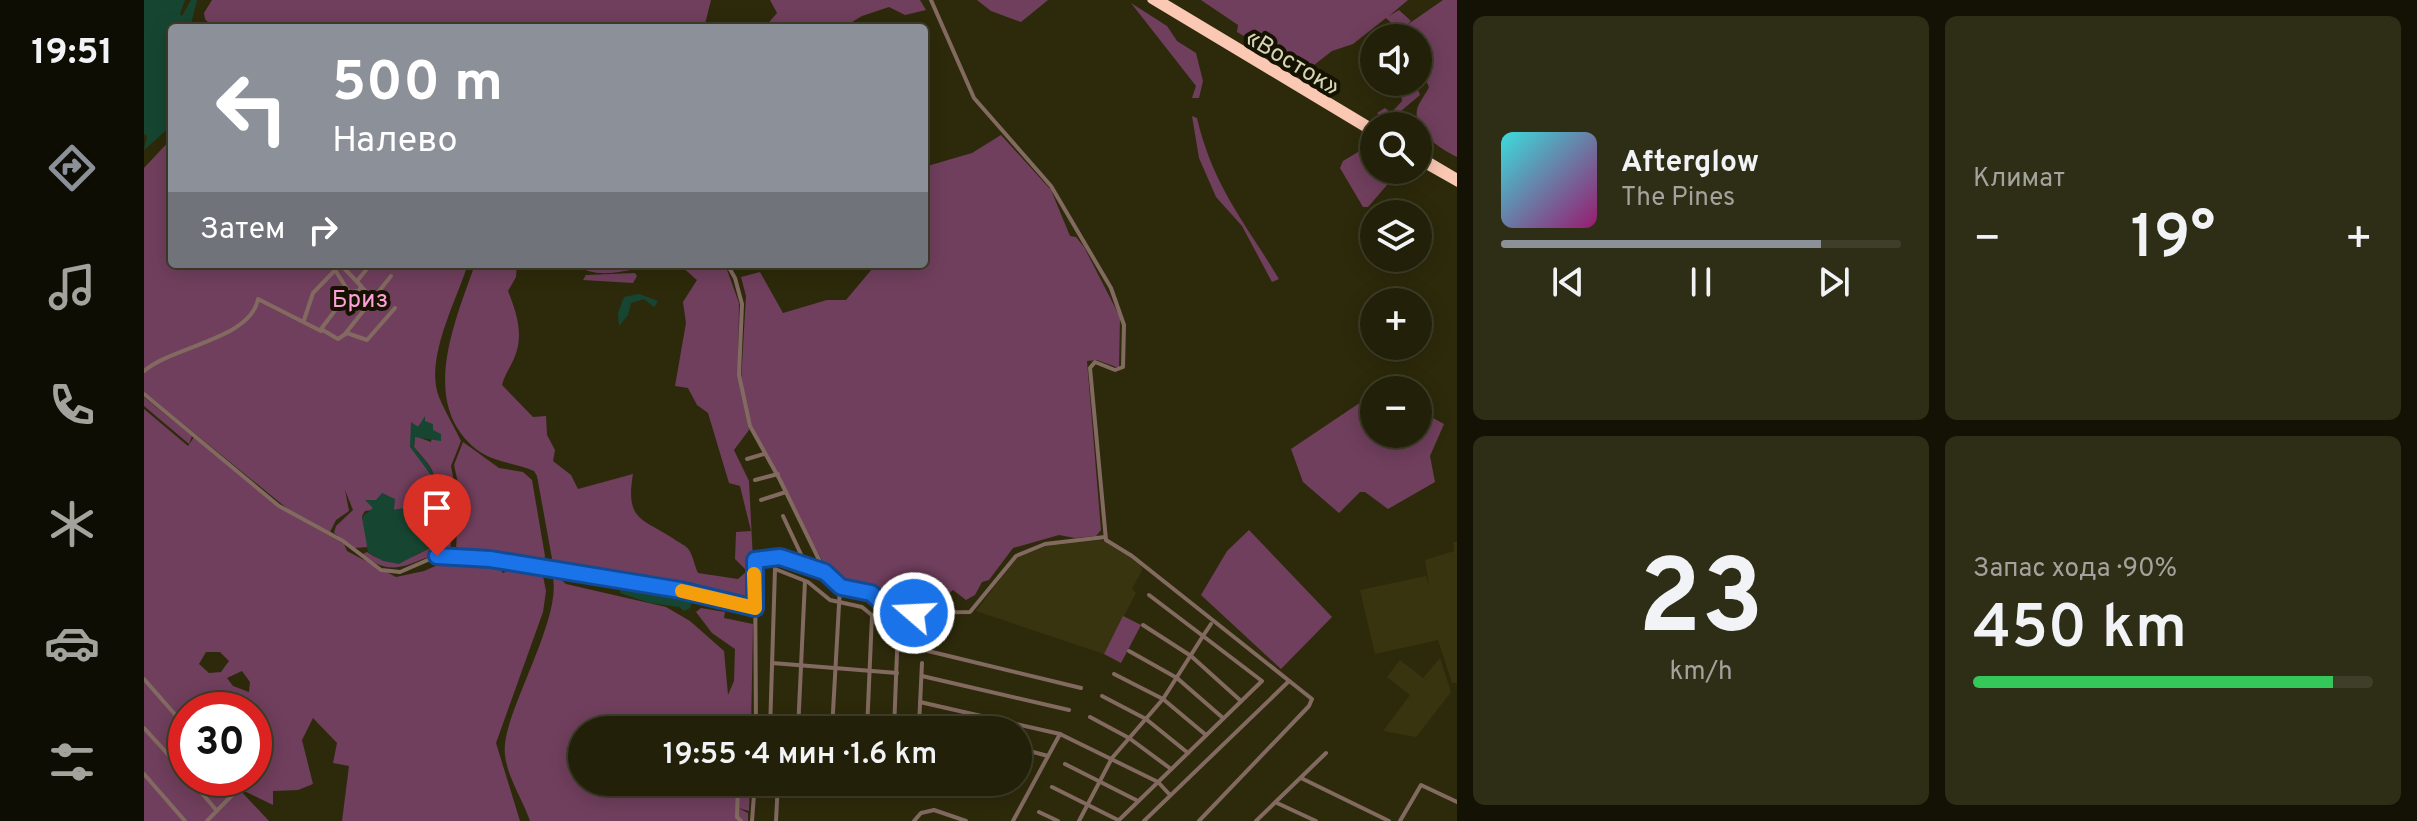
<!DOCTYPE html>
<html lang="ru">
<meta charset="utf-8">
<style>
:root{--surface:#222008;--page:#2e2d16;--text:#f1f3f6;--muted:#a2a39c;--line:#3f3e29;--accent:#8c9099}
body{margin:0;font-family:Overpass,sans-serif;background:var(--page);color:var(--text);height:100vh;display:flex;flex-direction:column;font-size:30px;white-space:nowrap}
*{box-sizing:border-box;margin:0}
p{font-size:26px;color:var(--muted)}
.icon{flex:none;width:44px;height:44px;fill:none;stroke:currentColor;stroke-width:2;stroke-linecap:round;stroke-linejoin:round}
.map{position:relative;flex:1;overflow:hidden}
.sheet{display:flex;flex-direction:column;gap:16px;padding:16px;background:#131204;width:960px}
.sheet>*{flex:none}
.banner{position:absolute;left:24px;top:24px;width:760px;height:244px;border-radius:8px;box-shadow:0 4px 20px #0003,0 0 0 2px var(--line);background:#8c9099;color:#fff;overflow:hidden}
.fabs{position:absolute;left:1216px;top:24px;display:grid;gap:16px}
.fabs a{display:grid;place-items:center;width:72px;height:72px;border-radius:50%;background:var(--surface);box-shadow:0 4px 20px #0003,0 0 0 2px var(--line);font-size:40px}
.speed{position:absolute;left:24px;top:692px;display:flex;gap:16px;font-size:40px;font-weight:700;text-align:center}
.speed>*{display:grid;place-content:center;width:104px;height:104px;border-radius:50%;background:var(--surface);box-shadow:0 4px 20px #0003,0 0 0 2px var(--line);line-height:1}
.speed .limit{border:12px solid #d22;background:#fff;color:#111}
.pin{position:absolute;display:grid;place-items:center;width:68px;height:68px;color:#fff;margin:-82px -34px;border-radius:50% 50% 50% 0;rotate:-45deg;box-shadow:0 0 8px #0007}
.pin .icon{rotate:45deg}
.me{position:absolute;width:88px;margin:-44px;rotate:289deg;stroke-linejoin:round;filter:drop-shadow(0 0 6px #0008)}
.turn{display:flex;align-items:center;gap:28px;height:168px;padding:0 32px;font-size:36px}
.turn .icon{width:104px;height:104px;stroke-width:2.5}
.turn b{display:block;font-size:56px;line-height:68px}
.then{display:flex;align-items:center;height:76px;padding:0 32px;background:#0003;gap:16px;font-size:30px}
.big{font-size:60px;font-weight:600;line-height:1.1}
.sheet .tile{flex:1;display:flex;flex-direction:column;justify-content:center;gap:12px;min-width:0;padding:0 28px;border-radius:12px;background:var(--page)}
.sheet .dial{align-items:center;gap:0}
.dial b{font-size:104px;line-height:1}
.song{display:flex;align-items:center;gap:24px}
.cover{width:96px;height:96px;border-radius:12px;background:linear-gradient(135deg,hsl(180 70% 55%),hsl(320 70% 35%))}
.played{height:8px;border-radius:4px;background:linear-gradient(90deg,var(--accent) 80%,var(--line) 80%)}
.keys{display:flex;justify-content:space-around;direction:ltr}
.heat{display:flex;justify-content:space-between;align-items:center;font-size:44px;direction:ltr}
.charge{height:12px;border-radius:6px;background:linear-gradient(90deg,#34c759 90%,var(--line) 0)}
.sheet .tiles{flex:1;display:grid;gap:16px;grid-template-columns:repeat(2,1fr)}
.trip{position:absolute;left:424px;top:716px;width:464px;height:80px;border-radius:40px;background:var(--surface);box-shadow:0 4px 20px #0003,0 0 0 2px var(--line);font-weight:600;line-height:80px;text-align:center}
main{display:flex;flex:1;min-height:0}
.tabs{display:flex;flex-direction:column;width:144px;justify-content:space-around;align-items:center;background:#0e0d03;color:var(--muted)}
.tabs .icon{width:56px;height:56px}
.tabs .selected{color:var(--accent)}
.tabs b{font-size:36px;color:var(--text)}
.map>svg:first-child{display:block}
</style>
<main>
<nav class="tabs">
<b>19:51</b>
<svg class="icon selected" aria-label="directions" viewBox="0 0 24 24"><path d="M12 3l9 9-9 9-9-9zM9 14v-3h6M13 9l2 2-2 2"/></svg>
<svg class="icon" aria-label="music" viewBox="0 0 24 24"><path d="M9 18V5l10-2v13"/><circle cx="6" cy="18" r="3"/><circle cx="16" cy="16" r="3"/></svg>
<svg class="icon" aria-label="phone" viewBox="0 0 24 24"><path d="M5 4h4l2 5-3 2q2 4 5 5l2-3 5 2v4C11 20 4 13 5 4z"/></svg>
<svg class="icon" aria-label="climate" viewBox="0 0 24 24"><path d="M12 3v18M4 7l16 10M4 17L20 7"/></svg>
<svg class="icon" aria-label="car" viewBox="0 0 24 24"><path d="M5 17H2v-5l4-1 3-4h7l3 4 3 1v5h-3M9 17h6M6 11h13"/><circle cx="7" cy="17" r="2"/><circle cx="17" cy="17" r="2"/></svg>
<svg class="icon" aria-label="filters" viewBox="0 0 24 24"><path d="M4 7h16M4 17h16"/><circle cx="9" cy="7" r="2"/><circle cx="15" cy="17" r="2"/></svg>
</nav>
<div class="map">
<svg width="1313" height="821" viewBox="0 0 1313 821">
<rect width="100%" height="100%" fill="#2d2a0b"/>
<g fill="#383410">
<polygon points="958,540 997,564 998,570 988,589 992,593 960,654 832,611 872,558 902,546"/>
<polygon points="1309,542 1313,542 1313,683 1308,683 1294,640 1231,654 1216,590 1282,576 1285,585 1281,560 1310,551"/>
<polygon points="1296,658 1307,692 1272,737 1239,731 1266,695 1243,677 1256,660 1279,678"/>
</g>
<g fill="#703f5d" fill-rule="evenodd">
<polygon points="68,0 567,0 560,28 69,28 61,19 60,13"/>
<polygon points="626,0 776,0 782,10 761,15 745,7 718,16 698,28 620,28 633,13"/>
<polygon points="833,0 904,0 877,22 847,11"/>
<path d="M1057,0H1264L1245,16L1255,10L1267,21L1263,25L1299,0H1313V157C1297,149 1269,132 1273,110C1274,103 1282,94 1285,87L1274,63V38H1255V30L1242,18L1209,44L1188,51L1161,72L1093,32L1094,25Z"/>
<polygon points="987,3 1023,26 1033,41 1052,53 1059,81 1055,98 1048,98 1052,86"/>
<polygon points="1256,82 1271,82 1276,95 1244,122 1233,113 1241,108 1247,113 1258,101"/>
<path d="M1048,116L1053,118C1069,186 1100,221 1135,279L1128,282L1098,226L1072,197L1055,158Z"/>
<path d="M857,135L907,190L926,236L932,237L940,247L976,317L975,368L953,360L943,361L957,530L952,536L931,538L915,535L869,548L845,580L838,582L831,595L822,600L809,590C795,603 762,610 745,601L742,594L737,596L729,584L700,585L688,579L609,431L597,382L602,296L597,277L616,272L639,313L683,300H702L728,269V264H780V167L828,153Z"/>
<path d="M28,138V264H324C313,299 280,360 295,397C301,412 310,426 317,441L307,466L311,487L306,553L293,551V545L302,541C305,521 307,505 300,485L287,489C297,472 280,460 270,447L271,436L287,442L289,430L281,421L273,427L268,423L267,447L287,475L289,482L280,490L277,483L275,489L263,494L261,508L250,510L248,504L232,500L228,510L221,511L218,516L224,547L210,548L190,533L192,526L209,510L201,490L205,511L192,520L186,532L145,510L0,392V168Z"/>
<polygon points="1224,146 1230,150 1230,170 1256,170 1224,207 1219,207 1196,168 1199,161"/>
<path d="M331,264H373L372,277L364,291C372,311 380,334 371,356C367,367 361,373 358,385L389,417L402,416L403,435L411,450L409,461L427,475L434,489L489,474C481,521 498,518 530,539C534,542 543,546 545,550C549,556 551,567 554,573L594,579L603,571L591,559L592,532L607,531L596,486L585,483L564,413L553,405L544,388L531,386L542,323L539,302L553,280C549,277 543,270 538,268C506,256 460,288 432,264H581L595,303L594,376L605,430L590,450L605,481L611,600L553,590L547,582L519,585L409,564L393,476L390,471C371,463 348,462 332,449C274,402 312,320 331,264Z"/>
<polygon points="491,273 493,276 489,283 439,280 442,275"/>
<polygon points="0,397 48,436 45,444 0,406"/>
<polygon points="1214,404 1230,404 1230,434 1274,434 1274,410 1300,424 1286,456 1291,482 1244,509 1221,492 1216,492 1195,513 1159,482 1147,449"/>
<path d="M0,409L44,446L50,437L136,508L200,544L203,551L252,577L280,571L308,559L350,562L359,573L369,569L398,571L402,591L399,612L352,743L376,821H198L205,766L189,763L193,743L169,718L158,740L169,784L154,790L129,791V805L94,788L125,821H0ZM62,652H76L85,661L77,672L65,673L55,664ZM98,671L106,682L105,692L89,686L83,678ZM42,710H110V778H42Z"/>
<polygon points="319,442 355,468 379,472 388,480 401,556 399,567 346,556 325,558 312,550 315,488 310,465"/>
<polygon points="1105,530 1188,617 1137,669 1057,595 1083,551"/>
<path d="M290,546L286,556C260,567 243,576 219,554L223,552C249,570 266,558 290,546Z"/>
<path d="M407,571L422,584L522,607L546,621L580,651L584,695L590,681L591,649L568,633L552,612L557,608L581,612L580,618L609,624L607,730H438V782H571L573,785V782H606L605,811L594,808L604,813V821H386C378,797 358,770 361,744C365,702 423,609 407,571Z"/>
<polygon points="979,616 997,625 977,663 960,654"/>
</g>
<g fill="#164632">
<polygon points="0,0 41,0 36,14 38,16 47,0 53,0 46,28 28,28 28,125 0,150 3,136 0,134"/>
<polygon points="495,294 514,301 510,307 500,299 487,303 484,315 475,326 474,313 480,297"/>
<path d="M281,416V421L289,424V430L297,434V441L271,437L270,447C279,460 296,472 288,489L301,483L305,486V537L255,564L239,561L224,552L218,517L229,508L221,500H232L238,493L251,499L250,510L261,508L263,494L275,489L277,482L279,490L288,483L287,475L266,447L267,422L274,427Z"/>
<polygon points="477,584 482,588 549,599 546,608 540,611 535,607 506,603 476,593"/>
</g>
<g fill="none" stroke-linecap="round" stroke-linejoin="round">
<g stroke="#836a60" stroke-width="4">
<polyline points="787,0 830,98 907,186 967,288 980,325 979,367 971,370 951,362 946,368 962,540 988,556 1168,699 1165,706 1055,821"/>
<polyline points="583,264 591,278 598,304 595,375 606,426 636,480 682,574 697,587 727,593 750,613 826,612 872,556 901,544 961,537"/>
<polyline points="191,270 205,292 215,291 217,286 197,265"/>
<polyline points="213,281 227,264"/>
<polyline points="217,286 229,299"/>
<polyline points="205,292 177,329 194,339 203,333 223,340 251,308"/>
<polyline points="160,320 169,293 197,264"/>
<polyline points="201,334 247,276"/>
<path d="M0,371C29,346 107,339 114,299L177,331"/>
<polyline points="0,394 135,506 199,541 237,570 256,572 293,556 311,555 536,590 611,608"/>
<polyline points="603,459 620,454"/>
<polyline points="611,480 634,474"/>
<polyline points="617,500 642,492"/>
<polyline points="639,516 662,565"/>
<polyline points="1005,595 1059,636 1067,624"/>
<polyline points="999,625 1047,656 1097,701"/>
<polyline points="784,651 937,688"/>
<polyline points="985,651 1033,678 1079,718"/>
<polyline points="628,663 753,673"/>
<polyline points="778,663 775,725 798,730"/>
<polyline points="970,674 1019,699 1062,735"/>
<polyline points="778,676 925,710"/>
<polyline points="0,679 42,727"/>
<polyline points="958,696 1002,719 1044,753"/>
<polyline points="776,702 916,734"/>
<polyline points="946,717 985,738 1027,769"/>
<polyline points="576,718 612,719"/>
<polyline points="0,728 42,774"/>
<polyline points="612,730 611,560 636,557 681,572"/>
<polyline points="626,730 631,569 664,582 686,600 718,607 735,621 754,627 750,730"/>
<polyline points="654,730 661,581"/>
<polyline points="688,730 696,587"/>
<polyline points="723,730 728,615"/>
<polyline points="874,748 904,756"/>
<polyline points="921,764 994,801"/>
<polyline points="0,774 41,821"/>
<polyline points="45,778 73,811"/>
<polyline points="1157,778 1245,821"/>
<polyline points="594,782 593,817 597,821"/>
<polyline points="908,787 974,820"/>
<polyline points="1133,803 1172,821"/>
<polyline points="895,812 914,821"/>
<polyline points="63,821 95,788 87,778"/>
<polyline points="608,821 611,782"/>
<polyline points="632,821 634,782"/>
<polyline points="770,821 777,813 790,810 822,821"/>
<polyline points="869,821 916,734 1014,782 1026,795"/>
<polyline points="935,821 968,758 1019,699 1059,636 1118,681 974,821"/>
<polyline points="1000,821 1144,682"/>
<polyline points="1112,821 1182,753"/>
<polyline points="1256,821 1277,785 1313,802"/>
</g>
<g stroke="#fac8b3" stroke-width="7">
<polyline points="1007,0 1230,134"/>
<polyline points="1017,0 1230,128"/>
<polyline points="1274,154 1313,177"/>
<polyline points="1274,161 1313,183"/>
</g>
</g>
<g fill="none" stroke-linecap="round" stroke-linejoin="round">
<g stroke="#114b97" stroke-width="20">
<polyline id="route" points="293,556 346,559 536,590 611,608 611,560 636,557 681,572 697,587 727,593 749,613 770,613"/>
</g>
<use href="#route" stroke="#1a73e8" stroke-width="14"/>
<polyline stroke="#f59e0b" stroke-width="14" points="538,591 611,608 610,574"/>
</g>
<g text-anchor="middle" stroke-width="8" stroke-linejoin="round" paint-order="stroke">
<g font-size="24" fill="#d6d4b6" stroke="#151200">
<text transform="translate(1149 62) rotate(31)" y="8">«Восток»</text>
</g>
<g font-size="24" fill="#fe9fd9" stroke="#151200">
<text x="216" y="307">Бриз</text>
</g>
</g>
</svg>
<div class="fabs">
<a><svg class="icon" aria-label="sound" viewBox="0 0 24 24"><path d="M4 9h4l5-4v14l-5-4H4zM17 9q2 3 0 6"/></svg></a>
<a><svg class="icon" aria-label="search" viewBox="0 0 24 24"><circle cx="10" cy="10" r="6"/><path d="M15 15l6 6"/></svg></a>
<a><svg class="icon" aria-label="layers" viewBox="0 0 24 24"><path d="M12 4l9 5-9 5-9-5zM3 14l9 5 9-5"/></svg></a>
<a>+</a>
<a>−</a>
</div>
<div class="speed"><div class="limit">30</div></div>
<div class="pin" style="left:293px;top:556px;background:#d93025"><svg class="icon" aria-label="arrive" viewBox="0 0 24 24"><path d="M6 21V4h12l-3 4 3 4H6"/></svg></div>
<svg class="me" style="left:770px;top:613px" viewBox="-20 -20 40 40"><circle r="17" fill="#1a73e8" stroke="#fff" stroke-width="3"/><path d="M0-11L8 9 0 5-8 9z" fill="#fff"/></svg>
<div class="trip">19:55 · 4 мин · 1.6 km</div>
<div class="banner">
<div class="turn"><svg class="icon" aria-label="left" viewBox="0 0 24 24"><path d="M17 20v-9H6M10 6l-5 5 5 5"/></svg><div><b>500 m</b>Налево</div></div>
<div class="then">Затем<svg class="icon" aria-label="right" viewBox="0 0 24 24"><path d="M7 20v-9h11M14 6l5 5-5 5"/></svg></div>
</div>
</div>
<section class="sheet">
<div class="tiles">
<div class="tile">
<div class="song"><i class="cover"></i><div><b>Afterglow</b><p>The Pines</p></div></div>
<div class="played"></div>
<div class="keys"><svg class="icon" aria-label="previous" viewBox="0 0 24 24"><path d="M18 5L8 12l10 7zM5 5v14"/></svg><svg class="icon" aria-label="pause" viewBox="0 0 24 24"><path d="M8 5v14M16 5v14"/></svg><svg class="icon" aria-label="next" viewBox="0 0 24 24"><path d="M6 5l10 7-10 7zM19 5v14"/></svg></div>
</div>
<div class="tile"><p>Климат</p>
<div class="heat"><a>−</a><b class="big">19°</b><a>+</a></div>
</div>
<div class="tile dial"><b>23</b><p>km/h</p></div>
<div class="tile"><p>Запас хода · 90%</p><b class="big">450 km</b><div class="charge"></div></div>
</div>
</section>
</main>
